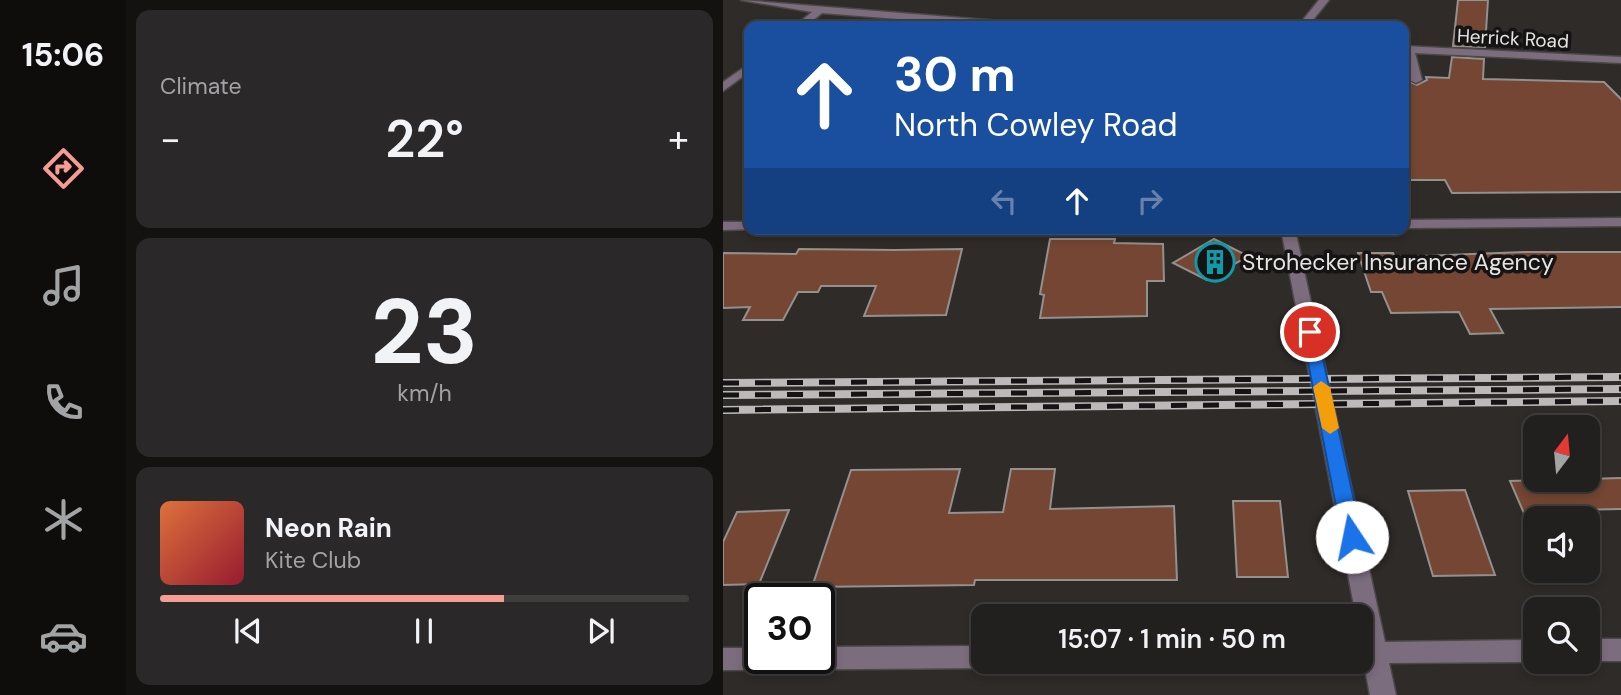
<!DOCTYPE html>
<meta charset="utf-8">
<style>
:root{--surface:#22201f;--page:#2a2828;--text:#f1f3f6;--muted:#a2a3a4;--line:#3f3e3d;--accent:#f59c93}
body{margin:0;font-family:"DM Sans",sans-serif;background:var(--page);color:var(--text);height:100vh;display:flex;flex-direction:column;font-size:26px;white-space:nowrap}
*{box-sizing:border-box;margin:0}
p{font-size:23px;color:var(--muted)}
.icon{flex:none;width:38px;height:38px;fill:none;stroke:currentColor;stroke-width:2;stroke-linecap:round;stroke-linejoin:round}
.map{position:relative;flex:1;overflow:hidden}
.panel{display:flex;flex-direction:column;gap:10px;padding:10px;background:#131211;width:597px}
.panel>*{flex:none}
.banner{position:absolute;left:21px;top:21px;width:665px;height:214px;border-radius:14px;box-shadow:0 4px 10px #0003,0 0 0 2px var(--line);background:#1a4fa0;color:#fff;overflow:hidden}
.needle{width:46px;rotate:16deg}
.tools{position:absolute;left:800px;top:415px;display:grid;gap:14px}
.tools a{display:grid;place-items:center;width:77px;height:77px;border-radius:14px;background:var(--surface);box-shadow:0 4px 10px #0003,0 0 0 2px var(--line);font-size:35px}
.speed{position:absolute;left:21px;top:583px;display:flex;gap:14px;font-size:35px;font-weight:700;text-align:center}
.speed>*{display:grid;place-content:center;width:91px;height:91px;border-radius:50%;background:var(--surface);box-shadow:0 4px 10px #0003,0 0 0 2px var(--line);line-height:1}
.speed .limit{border:4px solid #111;border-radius:10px;background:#fff;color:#111}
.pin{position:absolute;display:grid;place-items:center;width:60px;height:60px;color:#fff;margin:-30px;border:4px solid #fff;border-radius:50%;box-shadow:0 2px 7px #0007}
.me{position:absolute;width:77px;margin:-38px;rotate:349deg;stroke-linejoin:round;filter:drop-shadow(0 0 5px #0008)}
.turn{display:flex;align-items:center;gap:24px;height:147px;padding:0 35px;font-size:32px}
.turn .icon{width:91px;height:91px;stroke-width:2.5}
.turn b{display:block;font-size:49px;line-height:60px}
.lanes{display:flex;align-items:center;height:66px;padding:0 35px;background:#0003;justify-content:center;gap:35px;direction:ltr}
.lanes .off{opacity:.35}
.big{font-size:52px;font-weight:600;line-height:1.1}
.panel .widget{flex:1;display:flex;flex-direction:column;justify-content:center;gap:10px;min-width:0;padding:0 24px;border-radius:14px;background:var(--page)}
.panel .dial{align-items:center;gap:0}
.dial b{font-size:91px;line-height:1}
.song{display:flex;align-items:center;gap:21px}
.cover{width:84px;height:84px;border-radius:10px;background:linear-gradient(135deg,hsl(20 70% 55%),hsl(350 70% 35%))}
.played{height:7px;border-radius:4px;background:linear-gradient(90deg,var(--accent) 65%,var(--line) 65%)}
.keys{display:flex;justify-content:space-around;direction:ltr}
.heat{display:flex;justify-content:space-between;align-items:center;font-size:38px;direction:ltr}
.trip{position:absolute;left:248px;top:604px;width:402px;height:70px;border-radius:14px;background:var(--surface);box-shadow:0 4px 10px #0003,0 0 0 2px var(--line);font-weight:600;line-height:70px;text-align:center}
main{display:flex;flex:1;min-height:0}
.menu{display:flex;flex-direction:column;width:126px;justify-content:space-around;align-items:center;background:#0e0d0c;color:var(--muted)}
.menu .icon{width:49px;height:49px}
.menu .active{color:var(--accent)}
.menu b{font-size:32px;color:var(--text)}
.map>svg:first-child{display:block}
</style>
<main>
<nav class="menu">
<b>15:06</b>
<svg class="icon active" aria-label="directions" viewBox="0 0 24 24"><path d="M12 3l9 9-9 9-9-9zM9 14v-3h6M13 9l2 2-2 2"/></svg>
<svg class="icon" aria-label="music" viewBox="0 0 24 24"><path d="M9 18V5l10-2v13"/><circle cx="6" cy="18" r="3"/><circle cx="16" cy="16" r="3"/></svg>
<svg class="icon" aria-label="phone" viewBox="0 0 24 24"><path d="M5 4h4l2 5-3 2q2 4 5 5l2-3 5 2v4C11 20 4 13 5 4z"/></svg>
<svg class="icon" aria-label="climate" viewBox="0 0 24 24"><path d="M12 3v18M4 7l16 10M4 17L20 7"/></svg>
<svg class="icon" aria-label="car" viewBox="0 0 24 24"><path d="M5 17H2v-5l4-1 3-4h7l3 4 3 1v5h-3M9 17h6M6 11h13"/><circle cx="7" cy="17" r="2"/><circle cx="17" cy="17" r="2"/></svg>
</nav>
<section class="panel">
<div class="widget"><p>Climate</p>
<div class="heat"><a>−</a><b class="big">22°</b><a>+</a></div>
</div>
<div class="widget dial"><b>23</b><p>km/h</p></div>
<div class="widget">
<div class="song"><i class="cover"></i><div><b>Neon Rain</b><p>Kite Club</p></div></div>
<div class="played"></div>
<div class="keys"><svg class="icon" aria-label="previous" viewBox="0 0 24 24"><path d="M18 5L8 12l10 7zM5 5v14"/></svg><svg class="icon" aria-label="pause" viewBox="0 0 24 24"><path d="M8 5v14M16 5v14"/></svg><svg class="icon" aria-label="next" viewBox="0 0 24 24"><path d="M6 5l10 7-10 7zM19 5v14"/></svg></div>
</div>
</section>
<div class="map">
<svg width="899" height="695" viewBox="0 0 899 695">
<rect width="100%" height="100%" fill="#2e2b29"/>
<g fill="#744633" stroke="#93908e" stroke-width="2">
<polygon points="735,0 765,0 762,47 730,46"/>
<polygon points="729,57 761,59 760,79 881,82 899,100 899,192 729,193 722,180 681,180 681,79 694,85 704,80 703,77 726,78"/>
<polygon points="327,239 392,239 391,243 440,244 441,281 424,281 424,316 317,318 321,295 317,294"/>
<polygon points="491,239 525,256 484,280 450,263"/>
<polygon points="76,249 171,250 239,249 223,315 141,316 153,286 98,286 95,292 75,292 60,320 20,320 27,307 0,308 0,253 73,254"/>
<polygon points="801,252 899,252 899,307 767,309 780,333 747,334 736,312 668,313 659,292 648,292 635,253 670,253 672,257"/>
<polygon points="237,469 226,513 280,512 288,469 332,469 327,509 451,506 454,580 252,580 251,585 89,587 128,470"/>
<polygon points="899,478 899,509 848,510 852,518 803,518 787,481"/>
<polygon points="742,490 772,575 710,576 685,491"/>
<polygon points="510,501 557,501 565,577 514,577"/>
<polygon points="66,510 36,584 0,585 0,542 14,512"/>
</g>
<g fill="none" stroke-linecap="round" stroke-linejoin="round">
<g stroke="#4b4947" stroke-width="3">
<g id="minor">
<polygon points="18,0 301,23 306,26 264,26 99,13 83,26 72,26 89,12"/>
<polygon points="596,0 606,0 585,26 575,26"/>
<polygon points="681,46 899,57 899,63 692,53 699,80 693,83 687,80"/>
<polygon points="26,64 26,72 0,91 0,82"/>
<polygon points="899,218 899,226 681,228 681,220"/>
<polygon points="0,222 26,222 26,229 31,229 0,230"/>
<polygon points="558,229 572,229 662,642 812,640 813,662 666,663 673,695 647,695 641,664 633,662 639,662 639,616 633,616"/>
<rect x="864" y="639" width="35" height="22"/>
<polygon points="261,646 261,662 271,662 261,668 0,670 0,648 37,648 37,658 96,658 96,647"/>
</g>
</g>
<use href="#minor" fill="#7c6d7e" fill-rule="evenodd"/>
<g stroke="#bcb9b8" stroke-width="8">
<g id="rail">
<polyline points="0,383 899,377"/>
<polyline points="0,395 899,389"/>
<polyline points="0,410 899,401"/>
</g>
</g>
<use href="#rail" stroke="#151313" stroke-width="5" stroke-dasharray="16" stroke-linecap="butt"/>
</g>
<polygon fill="#1a73e8" stroke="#114b97" stroke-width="2" points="587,327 594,332 639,537 636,543 629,545 622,543 619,537 579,332"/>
<polygon fill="#f59e0b" points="598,381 607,387 616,428 607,434 599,428 590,387"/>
<defs>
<g id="building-ring" transform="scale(2.0125)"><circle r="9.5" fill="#151313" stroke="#0f9aa8" stroke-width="1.5"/><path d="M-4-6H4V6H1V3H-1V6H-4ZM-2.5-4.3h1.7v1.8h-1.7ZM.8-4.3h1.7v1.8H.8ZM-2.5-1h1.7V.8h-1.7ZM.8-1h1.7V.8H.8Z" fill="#0f9aa8"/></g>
</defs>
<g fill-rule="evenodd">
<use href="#building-ring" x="492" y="262"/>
</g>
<g text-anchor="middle" stroke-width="7" stroke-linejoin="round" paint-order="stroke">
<g font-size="19" fill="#e6e4e3" stroke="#151313">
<text transform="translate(790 38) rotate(3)" y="7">Herrick Road</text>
</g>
<g font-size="23" fill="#e6e4e3" stroke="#151313" text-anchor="start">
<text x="519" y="270">Strohecker Insurance Agency</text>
</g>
</g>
</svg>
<div class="tools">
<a><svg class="needle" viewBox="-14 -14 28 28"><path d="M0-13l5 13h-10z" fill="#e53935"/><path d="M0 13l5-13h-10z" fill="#a2a3a4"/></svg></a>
<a><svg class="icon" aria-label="sound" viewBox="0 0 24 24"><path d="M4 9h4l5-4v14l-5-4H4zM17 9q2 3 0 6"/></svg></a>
<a><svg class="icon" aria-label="search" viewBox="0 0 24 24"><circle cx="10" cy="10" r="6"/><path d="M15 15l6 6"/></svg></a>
</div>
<div class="speed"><div class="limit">30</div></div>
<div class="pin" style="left:587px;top:332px;background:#d93025"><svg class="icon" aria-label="arrive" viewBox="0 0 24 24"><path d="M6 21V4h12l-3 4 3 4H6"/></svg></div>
<svg class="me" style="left:629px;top:537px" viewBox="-20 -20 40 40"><circle r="19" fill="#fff"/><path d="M0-13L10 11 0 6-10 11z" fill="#1a73e8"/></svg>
<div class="trip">15:07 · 1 min · 50 m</div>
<div class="banner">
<div class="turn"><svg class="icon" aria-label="ahead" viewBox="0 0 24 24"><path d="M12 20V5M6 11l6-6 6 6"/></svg><div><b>30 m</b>North Cowley Road</div></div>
<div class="lanes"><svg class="icon off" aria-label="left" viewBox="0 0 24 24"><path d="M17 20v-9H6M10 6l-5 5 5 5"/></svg><svg class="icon" aria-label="ahead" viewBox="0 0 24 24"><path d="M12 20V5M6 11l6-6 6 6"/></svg><svg class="icon off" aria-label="right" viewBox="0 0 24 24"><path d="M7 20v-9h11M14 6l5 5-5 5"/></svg></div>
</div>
</div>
</main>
